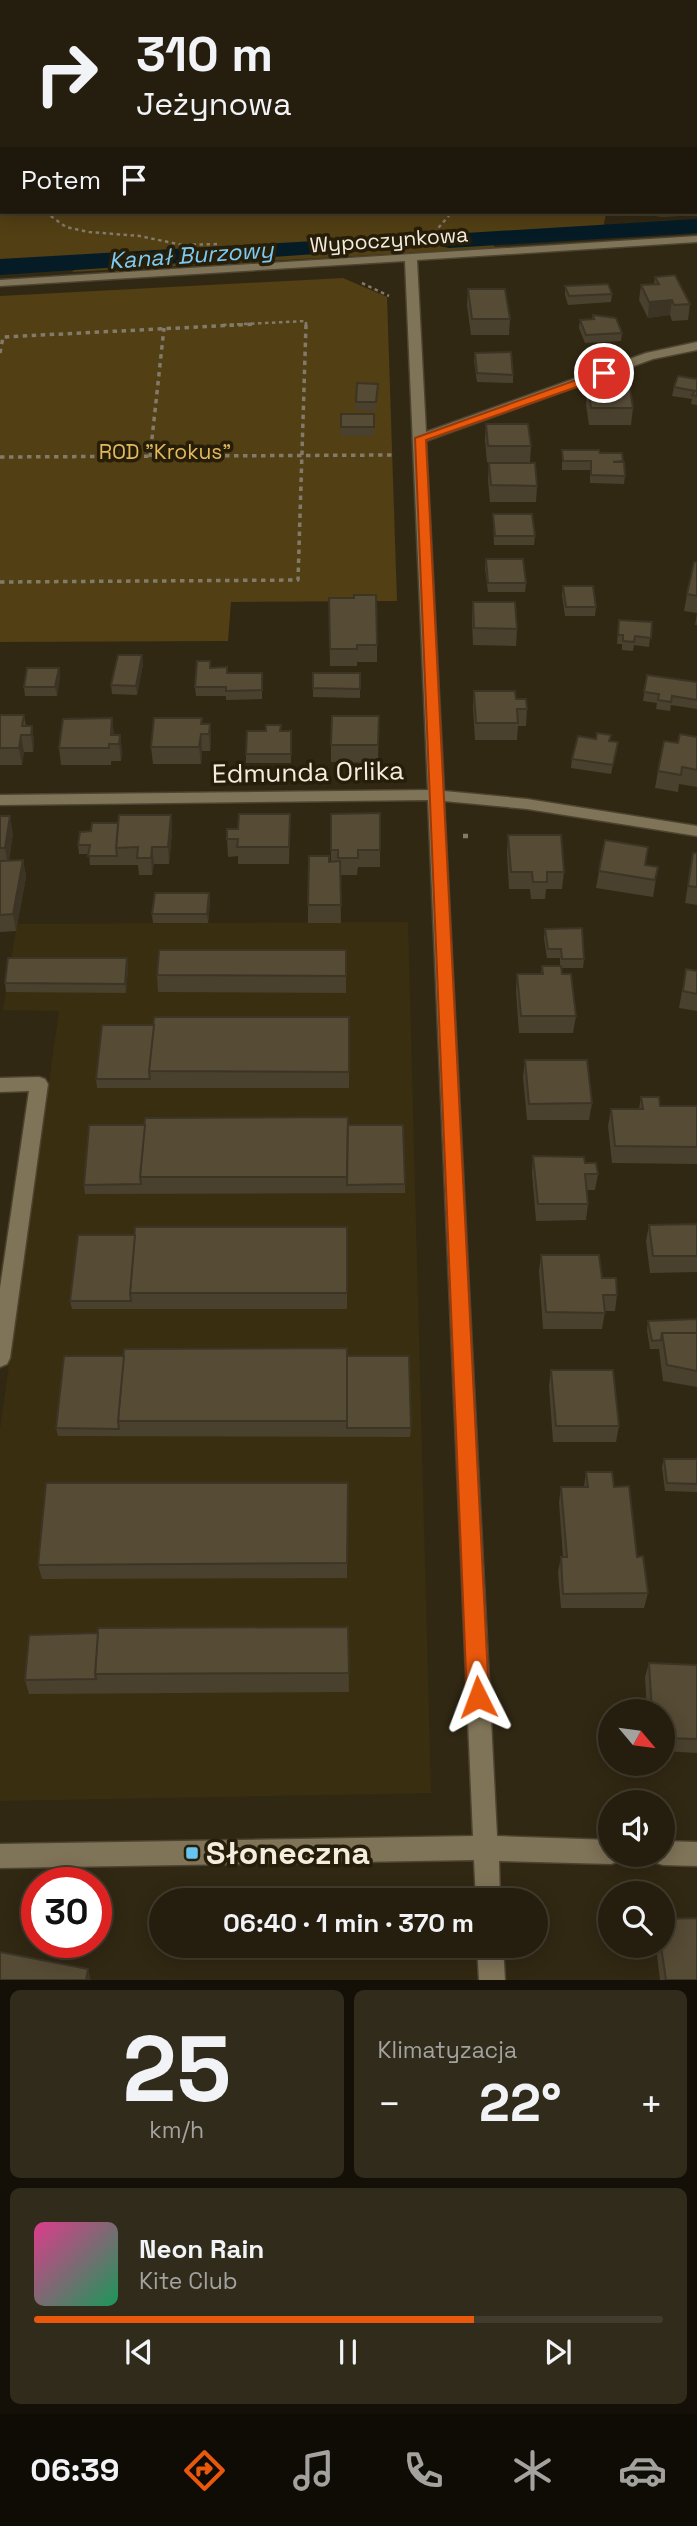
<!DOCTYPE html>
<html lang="pl">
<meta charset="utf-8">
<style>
:root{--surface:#251e0e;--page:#312b1c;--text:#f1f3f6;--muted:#a3a29e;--line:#423c2e;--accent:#ea580c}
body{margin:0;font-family:"Space Grotesk",sans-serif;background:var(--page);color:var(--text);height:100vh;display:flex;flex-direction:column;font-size:26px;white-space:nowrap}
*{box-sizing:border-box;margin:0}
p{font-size:23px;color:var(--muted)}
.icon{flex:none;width:38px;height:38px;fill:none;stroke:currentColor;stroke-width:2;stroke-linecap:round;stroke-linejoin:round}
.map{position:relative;height:1980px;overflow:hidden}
.sheet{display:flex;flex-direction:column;gap:10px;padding:10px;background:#141008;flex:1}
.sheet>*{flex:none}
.top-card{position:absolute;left:0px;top:0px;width:698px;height:214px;box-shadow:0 4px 18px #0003,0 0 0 2px var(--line);background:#251e0e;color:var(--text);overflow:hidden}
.needle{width:46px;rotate:119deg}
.tools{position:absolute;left:598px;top:1699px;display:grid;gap:14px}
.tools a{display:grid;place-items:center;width:77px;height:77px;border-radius:50%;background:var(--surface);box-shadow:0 4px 18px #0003,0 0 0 2px var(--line);font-size:35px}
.speed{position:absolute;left:21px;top:1867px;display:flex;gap:14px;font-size:35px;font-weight:700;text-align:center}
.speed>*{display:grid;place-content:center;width:91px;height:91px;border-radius:50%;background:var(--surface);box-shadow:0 4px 18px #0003,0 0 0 2px var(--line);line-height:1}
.speed .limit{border:10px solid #d22;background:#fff;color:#111}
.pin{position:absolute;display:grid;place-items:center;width:60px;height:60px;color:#fff;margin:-30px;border:4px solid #fff;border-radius:50%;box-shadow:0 2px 7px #0007}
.me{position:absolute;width:77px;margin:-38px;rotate:357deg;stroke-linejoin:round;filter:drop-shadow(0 0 5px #0008)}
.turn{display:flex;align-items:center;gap:24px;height:147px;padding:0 21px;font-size:32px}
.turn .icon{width:91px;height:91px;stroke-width:2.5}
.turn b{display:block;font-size:49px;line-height:60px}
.then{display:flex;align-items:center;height:66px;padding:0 21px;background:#0003;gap:14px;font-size:26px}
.big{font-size:52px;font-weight:800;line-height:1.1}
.sheet .widget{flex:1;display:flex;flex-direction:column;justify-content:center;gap:10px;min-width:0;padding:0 24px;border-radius:10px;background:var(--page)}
.sheet .dial{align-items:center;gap:0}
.dial b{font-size:91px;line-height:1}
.song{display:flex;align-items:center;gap:21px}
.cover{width:84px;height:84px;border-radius:10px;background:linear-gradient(135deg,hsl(330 70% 55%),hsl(150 70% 35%))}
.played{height:7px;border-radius:4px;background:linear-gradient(90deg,var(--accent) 70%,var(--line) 70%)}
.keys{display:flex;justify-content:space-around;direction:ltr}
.heat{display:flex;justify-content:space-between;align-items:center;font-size:38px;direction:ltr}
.sheet .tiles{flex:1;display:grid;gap:10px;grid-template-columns:1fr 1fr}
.widget:last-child{grid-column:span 2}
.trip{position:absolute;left:149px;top:1888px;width:399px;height:70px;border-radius:35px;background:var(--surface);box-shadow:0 4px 18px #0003,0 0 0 2px var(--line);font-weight:800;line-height:70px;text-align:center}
.tabs{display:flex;height:112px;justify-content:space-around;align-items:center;background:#0f0c06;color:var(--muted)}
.tabs .icon{width:49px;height:49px}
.tabs .on{color:var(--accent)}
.tabs b{font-size:32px;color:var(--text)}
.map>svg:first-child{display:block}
</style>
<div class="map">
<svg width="697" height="1980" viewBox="0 0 697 1980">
<rect width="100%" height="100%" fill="#312813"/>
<polygon fill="#3a2e11" points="408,922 431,1793 0,1801 0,1429 59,1011 3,1010 17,924"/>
<g fill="#523f14">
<polygon points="0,0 697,0 697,215 662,217 629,212 696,212 696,2 2,2 2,212 625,212 606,214 603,228 483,236 496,248 72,272 90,257 59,265 0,269"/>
<polygon points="343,278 387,297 397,601 231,602 228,641 0,642 0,296"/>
</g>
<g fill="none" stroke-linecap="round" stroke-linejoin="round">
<g fill="#051c27" fill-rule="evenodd">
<polygon points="697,219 697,233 449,248 440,246 437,241 440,236 449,234"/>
<polygon points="383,237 392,239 395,244 392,249 0,275 0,259"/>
</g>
<g stroke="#4c4330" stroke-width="3">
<g id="minor">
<polygon points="697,236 697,242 417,260 426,432 646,353 697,342 697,350 653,359 426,441 444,791 527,799 697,826 697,836 527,809 444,801 497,1836 611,1840 611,1855 622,1855 620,1861 611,1864 499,1861 500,1900 476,1900 474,1860 0,1868 0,1844 473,1836 428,800 0,805 0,795 428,790 405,261 0,286 0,280"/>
<polygon points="39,1077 45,1079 48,1084 10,1358 7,1364 0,1367 0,1288 29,1091 0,1092 0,1078"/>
<polygon points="663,1841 697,1842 697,1866 663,1865 654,1862 651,1855 663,1855"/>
<polygon points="477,1946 503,1946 505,1980 479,1980"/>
</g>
</g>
<g stroke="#837b69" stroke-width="2.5" stroke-dasharray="3.5 3.5" stroke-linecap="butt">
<polyline points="0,76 2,84"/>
<polyline points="45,212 66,227 89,232 140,236 182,245 219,244"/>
<polyline points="434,233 452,212"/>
<polyline points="362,283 389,296"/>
<polyline points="223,325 306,321 306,325"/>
</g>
<g stroke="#837b69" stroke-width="3.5" stroke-dasharray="4.5 4.5" stroke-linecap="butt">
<polyline points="0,353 3,337 256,324"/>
<polyline points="0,457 392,455"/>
<polyline points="150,457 164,328"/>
<polyline points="0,582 298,580 306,324"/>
</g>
<polyline stroke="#837b69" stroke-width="4.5" stroke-dasharray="5 5" stroke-linecap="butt" points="463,836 473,836"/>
<use href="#minor" fill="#7f7358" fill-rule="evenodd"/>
</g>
<g fill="#4a402e">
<polygon points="655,277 690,304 688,320 672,321 670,315 648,318 639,300 641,285 654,284"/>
<polygon points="565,286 612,294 611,302 568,305 565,295"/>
<polygon points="468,289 510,319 509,335 471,335 467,305"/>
<polygon points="593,315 622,333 621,341 585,343 579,328 580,320 592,319"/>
<polygon points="475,353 513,375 513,383 477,382 474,361"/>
<polygon points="697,379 697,405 691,404 692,399 672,396 674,387"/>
<polygon points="378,384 376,411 355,410 356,402"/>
<polygon points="588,388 633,408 631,425 589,425 586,404"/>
<rect x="341" y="414" width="33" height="22"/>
<polygon points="486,424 531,446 530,462 487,462 485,440"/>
<polygon points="562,450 600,453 623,462 625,476 624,484 590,483 590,470 562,470"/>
<polygon points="489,463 537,486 536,502 490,502 488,480"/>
<polygon points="493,514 535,536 534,545 494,545"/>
<polygon points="486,559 526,583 525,592 488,592 485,568"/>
<polygon points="697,562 697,625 695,625 697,613 684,611 687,594"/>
<polygon points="563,586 596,607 595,616 565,616 562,595"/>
<polygon points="329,598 377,645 377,662 357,662 357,666 330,666"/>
<polygon points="473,602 517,629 516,646 473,645 472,619"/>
<polygon points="619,620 652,622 649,647 634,645 633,651 622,650 622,644 617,644"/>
<polygon points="142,655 143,664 137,695 112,694 111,685"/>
<polygon points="59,668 60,677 57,696 25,696 24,687"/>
<polygon points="210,668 227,673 262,673 262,699 226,700 226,696 196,696 195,687"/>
<polygon points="313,673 360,673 360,698 313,697"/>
<polygon points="647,675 697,682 697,709 671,705 670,711 656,709 657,703 643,701"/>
<polygon points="474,691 516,699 527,709 526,726 518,726 517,740 475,740 473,708"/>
<polygon points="0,715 24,715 26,726 32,726 34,743 33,752 24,752 22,765 0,765"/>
<polygon points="379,716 378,763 331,762 331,745"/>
<polygon points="112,718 114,735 120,735 122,752 121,761 111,761 111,765 61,765 59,748"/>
<polygon points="202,718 202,724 210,724 211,741 210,751 202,751 201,764 153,764 151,747"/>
<polygon points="281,731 291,731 291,763 246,763 246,754"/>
<polygon points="697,737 697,787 679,784 678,792 655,788 658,771 678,743"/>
<polygon points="610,741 618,742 611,774 571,768 572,759"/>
<polygon points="290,814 289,864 238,864 238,856 228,857 227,839 238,829"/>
<polygon points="331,814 380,850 380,867 358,867 357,875 340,875 341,923 308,923 308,905 329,862 331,862"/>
<polygon points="171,815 172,832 169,864 154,864 152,875 139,875 138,865 90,865 89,854 79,854 78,845 91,831 118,823"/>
<polygon points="0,816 13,833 9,860 23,860 26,877 16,931 0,932"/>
<polygon points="508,835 564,872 562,889 546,889 545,899 531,899 530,889 509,889 507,852"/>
<polygon points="693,853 697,853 697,905 685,903"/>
<polygon points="645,865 658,867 653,897 596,888 599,871"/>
<polygon points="209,893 210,902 208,923 153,923 152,914"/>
<polygon points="545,929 584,959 583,968 562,968 562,974 576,1016 573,1033 519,1033 516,991 517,974 541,974 542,966 560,966 560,958 547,958 544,938"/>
<polygon points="346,950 346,993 158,992 157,975"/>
<polygon points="127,958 128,967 126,993 6,992 5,983"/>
<polygon points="686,969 697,971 697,1011 679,1008"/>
<polygon points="349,1017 349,1088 97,1088 96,1079 154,1025"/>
<polygon points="525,1060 592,1103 589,1120 527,1120 523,1077"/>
<polygon points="641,1097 660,1106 697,1106 697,1164 612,1163 608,1126 611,1109 639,1109"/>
<polygon points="348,1125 405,1184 405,1193 85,1194 84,1185"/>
<polygon points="533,1156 585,1163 598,1174 595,1190 587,1190 588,1204 586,1220 536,1221 532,1173"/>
<polygon points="697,1224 697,1272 650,1273 646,1241 649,1225"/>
<polygon points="347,1227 347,1309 72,1309 70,1301 135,1235"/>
<polygon points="541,1255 602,1278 617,1295 615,1311 605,1311 602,1329 543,1329 539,1271"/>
<polygon points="697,1319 697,1387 663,1381 659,1349 650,1349 647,1330 648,1321"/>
<polygon points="347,1356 411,1428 410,1437 58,1436 56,1428"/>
<polygon points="551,1370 619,1426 616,1442 553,1442 549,1386"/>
<polygon points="664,1459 697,1459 697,1492 665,1491 662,1467"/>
<polygon points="586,1472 614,1487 648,1593 644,1608 561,1608 558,1572 561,1557 563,1557 559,1502 561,1487 584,1487"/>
<polygon points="348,1483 347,1578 42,1579 38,1565"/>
<polygon points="348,1627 349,1692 29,1694 25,1680"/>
<polygon points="649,1663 697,1665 697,1753 663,1751 663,1712 647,1712 645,1677"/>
<polygon points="656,1946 663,1946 697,1980 660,1980"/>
</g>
<g fill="#3c3425">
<polygon points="672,300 670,315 648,318 649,302"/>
<polygon points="142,655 143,664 137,695 136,686"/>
<polygon points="59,668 60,677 57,696 55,687"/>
<polygon points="112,718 114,735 111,735"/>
<polygon points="210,724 211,741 210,751 209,734"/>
<polygon points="32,726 34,743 33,752 31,735"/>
<polygon points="201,734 202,751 201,764 199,747"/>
<polygon points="21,735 24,752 22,765 19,748"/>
<polygon points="120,735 122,752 121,761 119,744"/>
<polygon points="290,814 290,831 289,864 289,847"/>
<polygon points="171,815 172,832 169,864 168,847"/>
<polygon points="10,816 13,833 8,865 5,848"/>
<polygon points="152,847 154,864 152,875 151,858"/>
<polygon points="23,860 26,877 16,931 13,914"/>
<polygon points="209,893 210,902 208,923 207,914"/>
<polygon points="127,958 128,967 126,993 125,984"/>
<polygon points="88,1969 91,1980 86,1980"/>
</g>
<g fill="#564b35" stroke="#3c3425" stroke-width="2">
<polygon points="675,275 690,304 674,305 672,300 649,302 641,285 659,284 655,277"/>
<polygon points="608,284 612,294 569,296 565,286"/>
<polygon points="468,289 505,289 510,319 472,319"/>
<polygon points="593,315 616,318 622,333 586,335 580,320 594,319"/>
<polygon points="511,352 513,375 477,373 475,353"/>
<polygon points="678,376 697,379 697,396 692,395 695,391 674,387"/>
<polygon points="357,383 378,384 376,402 356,402"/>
<polygon points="588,388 630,388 633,408 591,408"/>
<rect x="341" y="414" width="33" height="13"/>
<polygon points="486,424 528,424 531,446 488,446"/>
<polygon points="562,450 599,450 600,453 622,453 623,461 613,462 624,462 625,476 591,475 591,461 563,461"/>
<polygon points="489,463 535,463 537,486 491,485"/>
<polygon points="493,514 532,514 535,536 495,536"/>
<polygon points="486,559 523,559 526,583 488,583"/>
<polygon points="694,562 697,562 697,596 687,594"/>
<polygon points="563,586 593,586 596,607 566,607"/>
<polygon points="354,595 376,595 377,645 357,645 357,649 330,649 329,598 354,598"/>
<polygon points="473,602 515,602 517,629 474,628"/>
<polygon points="619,620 652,622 651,638 635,636 634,642 623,641 623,635 618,635"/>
<polygon points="118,655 142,655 136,686 111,685"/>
<polygon points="197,661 210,661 210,668 227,667 227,673 262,673 262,690 226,691 226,687 195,687"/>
<polygon points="27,668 59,668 55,687 24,687"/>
<polygon points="313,673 360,673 360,689 313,688"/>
<polygon points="647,675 697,682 697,700 672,696 671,702 658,700 659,694 644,692"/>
<polygon points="474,691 515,691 516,699 526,699 527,709 517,709 518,723 476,723"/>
<polygon points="0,715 24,715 22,726 32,726 31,735 21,735 19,748 0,748"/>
<polygon points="332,716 379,716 378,745 331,745"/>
<polygon points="112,718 111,735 120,735 119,744 109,744 109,748 59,748 63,719"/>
<polygon points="154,718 202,718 201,724 210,724 209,734 201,734 199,747 151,747"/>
<polygon points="266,725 281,725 280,731 291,731 291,754 246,754 247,731 266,731"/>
<polygon points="597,733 611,735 609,741 618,742 613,765 572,759 578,736 596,739"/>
<polygon points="680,734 697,737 697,770 682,767 681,775 658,771 664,741 678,743"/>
<polygon points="380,813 380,850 358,850 358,858 338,858 338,850 331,850 331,814"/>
<polygon points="239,814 290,814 289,847 237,847 238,839 227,839 227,829 238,829"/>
<polygon points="119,815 171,815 168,847 152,847 151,858 137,858 138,847 116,848"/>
<polygon points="0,816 10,816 5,848 0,848"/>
<polygon points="92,823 118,823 116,848 117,856 88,856 90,845 78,845 80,832 91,831"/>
<polygon points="508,835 561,835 564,872 547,872 547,882 533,882 532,872 511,872"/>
<polygon points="605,840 648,847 645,865 658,867 655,880 599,871"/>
<polygon points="693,853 697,853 697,887 688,886"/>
<polygon points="309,856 329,856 329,862 340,861 341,905 308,905"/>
<polygon points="23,860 13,914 0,915 0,861"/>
<polygon points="155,893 209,893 207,914 152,914"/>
<polygon points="582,928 584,959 562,959 561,949 548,949 545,929"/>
<polygon points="159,950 346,950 346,976 157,975"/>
<polygon points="8,958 127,958 125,984 5,983"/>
<polygon points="542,966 561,966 562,974 571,974 576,1016 521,1016 517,974 543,974"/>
<polygon points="686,969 697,971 697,994 683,991"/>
<polygon points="154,1017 349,1017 349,1072 149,1071"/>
<polygon points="102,1025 154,1025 149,1071 150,1079 96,1079"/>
<polygon points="525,1060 587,1060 592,1103 529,1104"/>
<polygon points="641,1097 659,1097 660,1106 697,1106 697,1147 615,1146 611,1109 643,1109"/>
<polygon points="348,1117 347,1177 140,1177 145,1118"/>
<polygon points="89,1125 145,1125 140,1177 141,1184 84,1185"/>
<polygon points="348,1125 403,1125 405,1184 347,1185"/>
<polygon points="533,1156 584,1157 585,1163 596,1163 598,1174 585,1174 588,1204 538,1204"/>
<polygon points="697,1224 697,1256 653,1256 649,1225"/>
<polygon points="135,1227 347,1227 347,1293 130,1293"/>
<polygon points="78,1235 135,1235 130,1293 131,1301 70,1301"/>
<polygon points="541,1255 599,1255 602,1278 616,1278 617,1295 603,1295 605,1313 546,1312"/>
<polygon points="697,1319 697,1333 662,1333 661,1340 652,1341 648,1321"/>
<polygon points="662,1333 697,1333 697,1371 667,1365"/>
<polygon points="347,1348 347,1421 118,1421 124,1349"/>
<polygon points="64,1356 124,1356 118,1421 119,1429 56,1428"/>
<polygon points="347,1356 409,1356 411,1428 347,1428"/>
<polygon points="551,1370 613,1370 619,1426 556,1426"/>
<polygon points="664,1459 697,1459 697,1484 667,1483"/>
<polygon points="586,1472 612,1472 614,1487 629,1486 637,1557 643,1556 648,1593 563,1594 561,1557 567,1557 561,1487 588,1487"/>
<polygon points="46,1483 348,1483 347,1563 38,1565"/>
<polygon points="348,1627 349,1673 95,1674 98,1628"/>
<polygon points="98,1633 95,1674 96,1679 25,1680 29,1635"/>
<polygon points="649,1663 697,1665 697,1739 663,1738 663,1712 652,1712"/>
<polygon points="697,1918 697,1980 666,1980 661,1946 663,1946 663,1919"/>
<polygon points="0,1952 88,1969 86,1980 0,1980"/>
</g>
<polygon fill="#ea580c" stroke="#983908" stroke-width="2" points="604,370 609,373 608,376 426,440 489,1697 486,1704 478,1707 471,1704 467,1697 415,438"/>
<rect fill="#68c4f0" stroke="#271e09" stroke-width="2.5" x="185" y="1846" width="14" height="14" rx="3.5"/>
<g text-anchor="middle" stroke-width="7" stroke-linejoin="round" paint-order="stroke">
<g font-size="21" fill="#f3ecdf" stroke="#271e09">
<text transform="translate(389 240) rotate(-4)" y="7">Wypoczynkowa</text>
</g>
<g font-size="21" fill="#e3b95c" stroke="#271e09">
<text x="165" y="459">ROD "Krokus"</text>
</g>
<g font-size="23" font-style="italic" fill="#7bcbf4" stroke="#271e09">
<text transform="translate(191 255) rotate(-4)" y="8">Kanał Burzowy</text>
</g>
<g font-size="26" fill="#f3ecdf" stroke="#271e09">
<text transform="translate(308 772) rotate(-1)" y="9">Edmunda Orlika</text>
</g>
<g font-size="32" font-weight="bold" fill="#f3ecdf" stroke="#271e09" text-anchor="start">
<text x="206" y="1864">Słoneczna</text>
</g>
</g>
</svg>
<div class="tools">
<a><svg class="needle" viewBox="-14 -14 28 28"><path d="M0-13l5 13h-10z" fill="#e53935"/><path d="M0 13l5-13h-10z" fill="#a3a29e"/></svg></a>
<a><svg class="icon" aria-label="sound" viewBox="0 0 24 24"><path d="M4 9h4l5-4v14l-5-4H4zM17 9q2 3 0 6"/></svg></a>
<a><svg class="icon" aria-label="search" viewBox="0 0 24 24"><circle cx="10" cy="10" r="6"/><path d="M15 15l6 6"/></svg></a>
</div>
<div class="speed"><div class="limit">30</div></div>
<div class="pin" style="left:604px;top:373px;background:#d93025"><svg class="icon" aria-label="arrive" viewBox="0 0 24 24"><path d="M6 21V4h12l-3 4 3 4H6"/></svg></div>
<svg class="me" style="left:478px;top:1697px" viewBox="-20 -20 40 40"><path d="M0-17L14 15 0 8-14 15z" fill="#ea580c" stroke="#fff" stroke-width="4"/></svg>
<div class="trip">06:40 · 1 min · 370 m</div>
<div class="top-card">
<div class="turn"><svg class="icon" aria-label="right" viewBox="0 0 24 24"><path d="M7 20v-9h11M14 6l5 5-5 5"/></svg><div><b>310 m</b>Jeżynowa</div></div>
<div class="then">Potem<svg class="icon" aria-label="arrive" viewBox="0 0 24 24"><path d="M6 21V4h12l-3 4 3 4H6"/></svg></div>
</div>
</div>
<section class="sheet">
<div class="tiles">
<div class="widget dial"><b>25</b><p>km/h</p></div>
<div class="widget"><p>Klimatyzacja</p>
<div class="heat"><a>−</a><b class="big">22°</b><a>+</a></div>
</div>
<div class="widget">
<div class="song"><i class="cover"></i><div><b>Neon Rain</b><p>Kite Club</p></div></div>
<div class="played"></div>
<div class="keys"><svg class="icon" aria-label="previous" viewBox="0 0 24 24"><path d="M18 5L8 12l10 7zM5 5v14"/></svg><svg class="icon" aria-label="pause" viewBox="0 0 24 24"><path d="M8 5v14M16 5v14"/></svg><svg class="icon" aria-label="next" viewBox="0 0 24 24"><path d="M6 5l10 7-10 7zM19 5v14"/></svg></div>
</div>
</div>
</section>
<nav class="tabs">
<b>06:39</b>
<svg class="icon on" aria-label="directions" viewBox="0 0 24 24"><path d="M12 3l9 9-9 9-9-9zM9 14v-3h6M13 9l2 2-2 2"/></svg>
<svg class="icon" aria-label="music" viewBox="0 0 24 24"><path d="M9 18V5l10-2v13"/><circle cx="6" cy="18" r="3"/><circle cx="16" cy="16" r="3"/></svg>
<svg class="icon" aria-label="phone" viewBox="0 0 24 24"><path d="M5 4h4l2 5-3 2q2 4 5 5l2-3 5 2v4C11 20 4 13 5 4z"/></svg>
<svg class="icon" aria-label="climate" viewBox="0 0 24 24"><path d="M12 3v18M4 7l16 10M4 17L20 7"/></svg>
<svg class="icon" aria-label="car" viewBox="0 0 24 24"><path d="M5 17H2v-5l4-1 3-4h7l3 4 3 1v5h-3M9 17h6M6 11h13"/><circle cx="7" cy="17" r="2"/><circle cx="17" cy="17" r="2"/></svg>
</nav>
